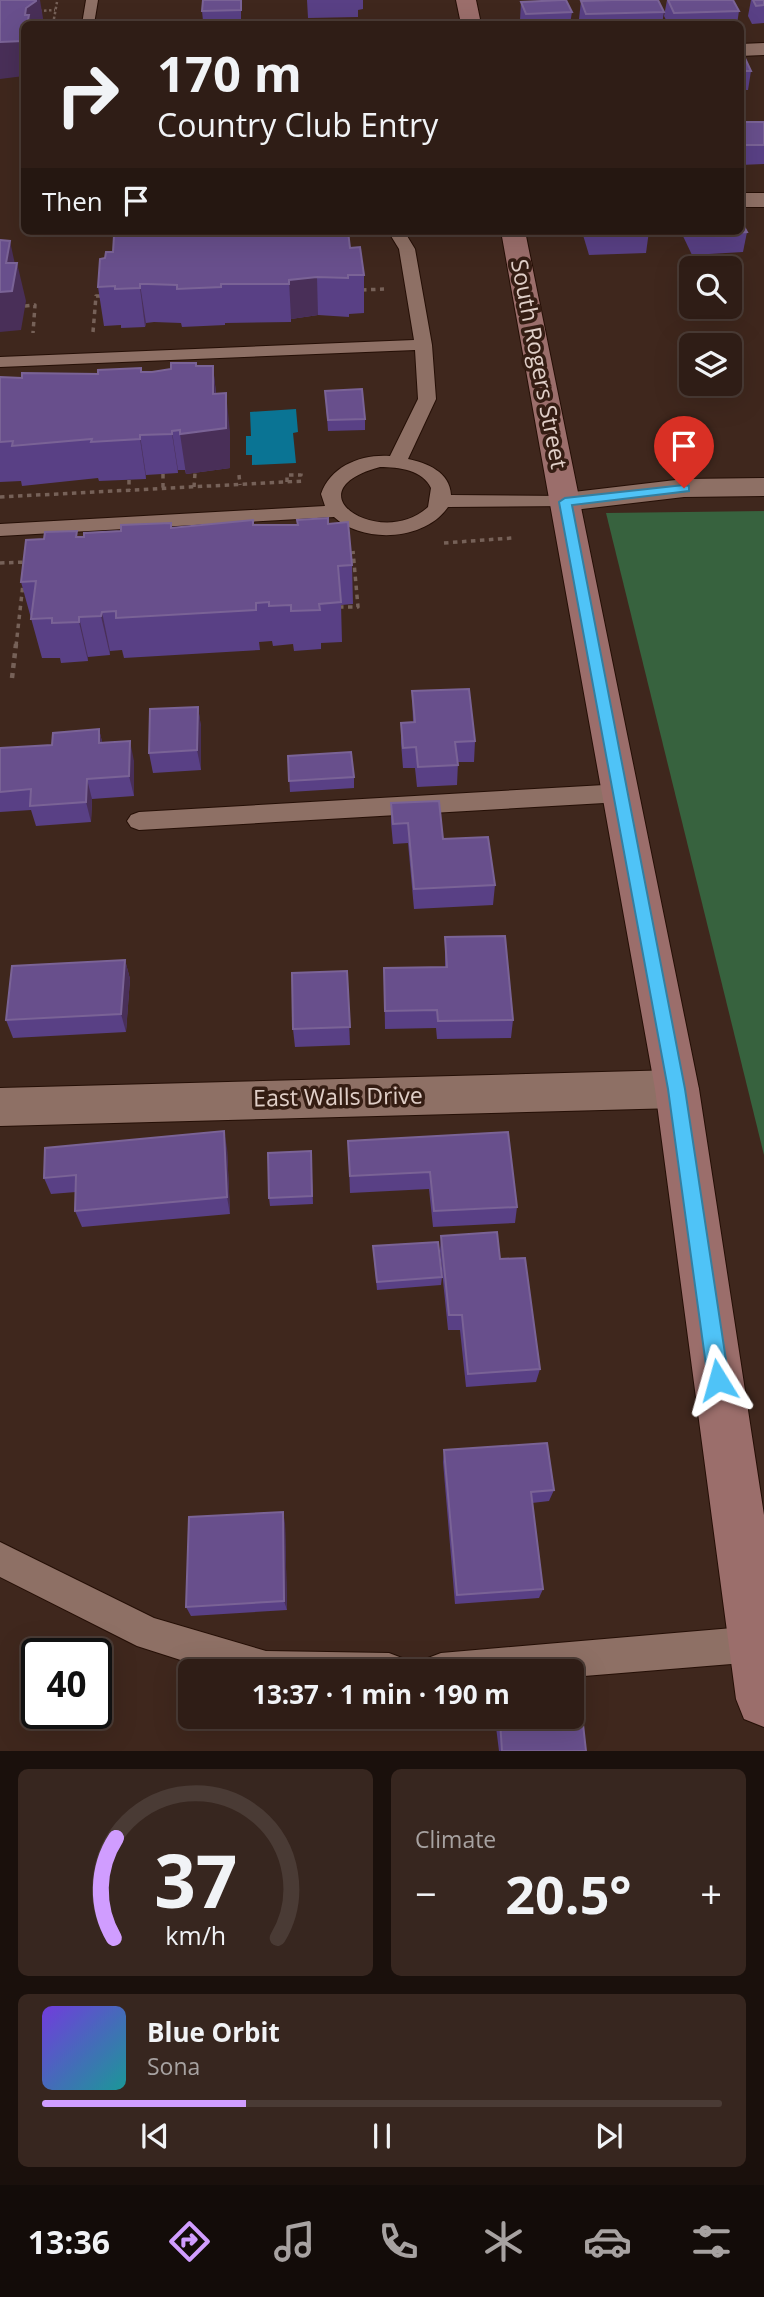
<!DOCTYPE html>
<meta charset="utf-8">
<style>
:root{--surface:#2f1d16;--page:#37261f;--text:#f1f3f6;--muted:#a7a2a1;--line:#4a3b35;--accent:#d09dff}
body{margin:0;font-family:"Open Sans",sans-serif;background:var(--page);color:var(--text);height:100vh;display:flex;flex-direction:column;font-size:26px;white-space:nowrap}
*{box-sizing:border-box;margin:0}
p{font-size:23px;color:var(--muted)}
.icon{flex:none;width:38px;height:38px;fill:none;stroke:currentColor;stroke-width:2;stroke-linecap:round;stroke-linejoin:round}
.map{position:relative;height:1751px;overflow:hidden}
.drawer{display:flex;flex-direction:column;gap:18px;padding:18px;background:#1a100c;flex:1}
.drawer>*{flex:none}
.banner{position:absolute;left:21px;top:21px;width:723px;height:214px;border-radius:10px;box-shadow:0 7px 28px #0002,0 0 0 2px var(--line);background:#2f1d16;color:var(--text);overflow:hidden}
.tools{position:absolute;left:679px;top:256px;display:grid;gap:14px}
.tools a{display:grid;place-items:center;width:63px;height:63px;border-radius:10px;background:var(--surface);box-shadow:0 7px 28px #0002,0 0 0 2px var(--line);font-size:35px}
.speed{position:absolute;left:21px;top:1638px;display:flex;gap:14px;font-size:35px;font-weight:700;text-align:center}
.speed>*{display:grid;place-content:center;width:91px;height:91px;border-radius:50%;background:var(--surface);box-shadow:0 7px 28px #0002,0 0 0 2px var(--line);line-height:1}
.speed .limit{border:4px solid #111;border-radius:10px;background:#fff;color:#111}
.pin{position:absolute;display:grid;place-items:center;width:60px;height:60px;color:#fff;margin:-72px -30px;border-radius:50% 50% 50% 0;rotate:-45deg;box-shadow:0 0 7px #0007}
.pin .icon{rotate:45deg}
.me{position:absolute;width:77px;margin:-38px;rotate:352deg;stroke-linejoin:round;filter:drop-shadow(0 0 5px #0008)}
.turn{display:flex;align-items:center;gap:24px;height:147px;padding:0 21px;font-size:32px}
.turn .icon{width:91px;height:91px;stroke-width:2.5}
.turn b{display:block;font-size:49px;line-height:60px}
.then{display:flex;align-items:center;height:66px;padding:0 21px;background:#0003;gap:14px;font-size:26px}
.big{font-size:52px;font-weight:700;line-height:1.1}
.drawer .tile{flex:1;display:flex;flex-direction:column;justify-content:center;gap:10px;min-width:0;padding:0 24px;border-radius:10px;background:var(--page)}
.drawer .dial{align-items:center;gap:0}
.dial svg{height:182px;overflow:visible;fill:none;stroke:var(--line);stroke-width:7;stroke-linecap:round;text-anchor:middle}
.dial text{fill:var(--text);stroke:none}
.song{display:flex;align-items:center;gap:21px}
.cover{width:84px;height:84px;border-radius:10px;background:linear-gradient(135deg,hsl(260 70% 55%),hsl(180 70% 35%))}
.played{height:7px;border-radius:4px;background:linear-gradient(90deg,var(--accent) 30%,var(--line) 30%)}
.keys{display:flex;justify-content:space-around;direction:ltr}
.heat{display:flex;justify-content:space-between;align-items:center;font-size:38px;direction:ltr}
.drawer .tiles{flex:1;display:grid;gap:18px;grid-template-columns:1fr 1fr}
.tile:last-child{grid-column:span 2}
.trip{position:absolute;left:178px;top:1659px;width:406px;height:70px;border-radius:10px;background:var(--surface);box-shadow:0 7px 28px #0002,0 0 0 2px var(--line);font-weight:700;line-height:70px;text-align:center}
.dock{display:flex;height:112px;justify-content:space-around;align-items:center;background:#130c09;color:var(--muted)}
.dock .icon{width:49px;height:49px}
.dock .current{color:var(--accent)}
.dock b{font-size:32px;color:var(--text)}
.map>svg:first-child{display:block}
</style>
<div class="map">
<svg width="764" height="1751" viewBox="0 0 764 1751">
<rect width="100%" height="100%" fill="#3f271d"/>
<polygon fill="#37623e" points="764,511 764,1155 606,513"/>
<polygon fill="#0a7494" points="296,409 298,432 293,433 296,463 252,465 252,455 246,455 246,436 251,436 250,412"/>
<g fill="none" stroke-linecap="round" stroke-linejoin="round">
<g stroke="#250f06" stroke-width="2">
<g id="lane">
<polygon points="86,0 98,0 94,24 82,24"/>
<path d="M388,231H404L415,249L432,345L436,399L408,459C427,463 450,472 451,495L565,496L575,502L572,506L448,507C425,541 363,544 334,517L0,536V524L325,506L321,494C331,466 361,454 390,456L418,399L415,350L0,367V357L414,340L399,249ZM380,467C399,467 423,470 431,488L428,507C382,550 288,492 380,467Z"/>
<polygon points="622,784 630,787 634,793 630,799 622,802 139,830 131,827 127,821 131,815 139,812"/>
<polygon points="0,1542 154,1618 266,1651 389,1653 402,1658 407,1671 215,1671 137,1646 0,1577"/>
<polygon points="756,1626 764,1630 764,1658 756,1662 572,1677 572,1671 423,1671 428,1658 441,1653"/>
</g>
</g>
<g stroke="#250f06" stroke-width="2">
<g id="street">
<polygon points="764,43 764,55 740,56 740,44"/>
<rect x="740" y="193" width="24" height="14"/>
<polygon points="764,478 764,496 684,497 565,511 554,509 550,502 554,495 565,493 684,479"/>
<polygon points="677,1070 692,1076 699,1089 692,1102 677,1108 0,1126 0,1088"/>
</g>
</g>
<g stroke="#250f06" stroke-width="2">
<g id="secondary">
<polygon points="456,0 476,0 481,24 461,24"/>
<polygon points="501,231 525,231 699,1089 764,1515 764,1727 744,1719 736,1699 655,1089"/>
</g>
</g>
<g stroke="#766158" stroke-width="2.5" stroke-dasharray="2.5 2.5" stroke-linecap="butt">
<polyline points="39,11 55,10"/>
<polyline points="53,24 57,2"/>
</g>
<g stroke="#766158" stroke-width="3.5" stroke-dasharray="4.5 4.5" stroke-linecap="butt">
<polyline points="362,290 384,289"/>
<polyline points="25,306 35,305 33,333"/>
<polyline points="93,332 96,296 104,296"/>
<polyline points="163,474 163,489"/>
<polyline points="239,475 240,485"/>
<polyline points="129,480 129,490"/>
<polyline points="287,482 287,475 301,475 301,471"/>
<polyline points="194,487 195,473"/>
<polyline points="0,497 304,481"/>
<polyline points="444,543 512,538"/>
<polyline points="0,563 26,562"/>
<polyline points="339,607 358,607 353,551"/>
<polyline points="16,646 23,584"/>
</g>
<polyline stroke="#766158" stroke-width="4.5" stroke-dasharray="5 5" stroke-linecap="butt" points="12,678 16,644"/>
<use href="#lane" fill="#8e7065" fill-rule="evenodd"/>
<use href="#street" fill="#8e7065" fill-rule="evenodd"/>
<use href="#secondary" fill="#9b6e6b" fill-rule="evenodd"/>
</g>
<g fill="#594085">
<polygon points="241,0 241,20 203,21 202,11"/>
<polygon points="307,0 363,0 363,9 358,10 358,17 308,18"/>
<polygon points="667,0 733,0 739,11 737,24 668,24 664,16"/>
<polygon points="751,0 764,0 764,23 752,24 748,16"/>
<polygon points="581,1 664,12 662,24 581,24 579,19"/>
<polygon points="521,2 572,12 570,24 522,24 520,20"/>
<polygon points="740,57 751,71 748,90 740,90"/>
<polygon points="740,122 764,122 764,164 740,165"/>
<polygon points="583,231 649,231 646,253 589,255 583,235"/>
<polygon points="682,231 740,231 747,232 743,252 692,255 682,234"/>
<polygon points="217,233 350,248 364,275 364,313 349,314 349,317 318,315 291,319 291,322 225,323 225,325 182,327 181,323 154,322 146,323 145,327 121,328 121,325 104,326 98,287 105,258 113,252 153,234 168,236"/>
<polygon points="196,366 213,366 216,393 230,432 230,468 186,474 185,470 178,470 178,473 146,475 146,479 99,481 98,478 22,486 21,481 0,482 0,377 22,378 98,374 152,372"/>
<polygon points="325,391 365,419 365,430 328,431"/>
<polygon points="171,523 172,528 328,524 352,565 353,604 341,605 342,642 321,643 321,649 294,651 293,644 273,646 272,641 259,642 260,650 124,658 122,650 110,651 110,655 88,657 88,661 61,663 60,658 42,658 21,582 78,537 121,531"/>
<polygon points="412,691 475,741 474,762 458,762 457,785 417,787 415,768 403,768 401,743 401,723 413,722"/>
<polygon points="198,707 201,727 201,770 153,773 149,753"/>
<polygon points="99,729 102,742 134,761 134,796 92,799 91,822 36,826 31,810 0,812 0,748 52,745"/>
<polygon points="288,756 354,777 354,788 290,792"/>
<polygon points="391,803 443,839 495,885 493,905 414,909 408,843 393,844 391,823"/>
<polygon points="445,937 513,1020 511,1038 437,1039 436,1028 385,1029 384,968 445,967"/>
<polygon points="125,960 130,979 126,1032 13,1038 6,1020"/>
<polygon points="347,971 350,1045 295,1047 293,1029"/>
<polygon points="348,1141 517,1207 515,1223 433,1227 429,1189 350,1193"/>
<polygon points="227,1148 230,1214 82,1227 75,1211 76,1192 51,1194 44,1178"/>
<polygon points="311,1151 313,1204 270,1206 269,1198"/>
<polygon points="441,1236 540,1369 536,1382 466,1387 460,1330 448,1330 440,1251"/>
<polygon points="373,1246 442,1277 441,1285 377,1290"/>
<polygon points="444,1450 554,1490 549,1501 532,1503 543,1589 539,1598 455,1604 443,1462"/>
<polygon points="285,1523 287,1610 191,1616 186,1607"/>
<polygon points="500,1721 586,1751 499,1751 496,1727"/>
</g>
<g fill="#492f58">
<polygon points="36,0 40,0 43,18 43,24 27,24 25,15 26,8"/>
<polygon points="24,37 24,76 0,79 0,42"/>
<polygon points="10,241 16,269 17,263 26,301 21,330 0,332 0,292"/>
<polygon points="317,277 318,315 291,319 289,280"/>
<polygon points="140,284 146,323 145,327 140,288"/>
<polygon points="213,366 217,405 226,393 230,432 230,468 186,474 180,434 213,394"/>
<polygon points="172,431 178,470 178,473 172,434"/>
<polygon points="140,435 146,475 146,479 140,439"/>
<polygon points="102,612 110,651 110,655 101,616"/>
<polygon points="79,617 88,657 88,661 79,622"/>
<polygon points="198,707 201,727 201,770 197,750"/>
<polygon points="99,729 104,750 99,743"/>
<polygon points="130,741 134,761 134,796 129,776"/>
<polygon points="87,779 92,799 91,822 86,802"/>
<polygon points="125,960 130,979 126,1032 121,1014"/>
<polygon points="224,1131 227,1148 230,1214 227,1197"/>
<polygon points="283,1512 285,1523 287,1610 284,1601"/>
</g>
<g fill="#684f8c" stroke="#7a6396" stroke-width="2">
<polygon points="0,0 36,0 36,1 26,8 25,15 29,15 28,20 31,20 30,24 24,24 24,37 23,41 0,42"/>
<polygon points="203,0 241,0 241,10 202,11"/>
<polygon points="562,0 566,0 572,12 526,14 521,2"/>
<polygon points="613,0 658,0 664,12 586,14 581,1"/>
<polygon points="668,0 733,0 739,11 674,13"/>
<polygon points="753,0 764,0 764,5 756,6"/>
<polygon points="744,56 751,71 740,71 740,57"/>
<rect x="740" y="122" width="24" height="23"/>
<polygon points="740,219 747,232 696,235 694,231 740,231"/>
<polygon points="152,231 152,234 168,236 178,235 178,232 193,231 217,231 217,233 240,231 348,231 350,248 360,247 364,275 348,275 348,278 317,277 289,280 289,284 221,284 221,287 177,289 177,285 148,284 140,284 140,288 115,289 115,286 98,287 100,259 105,258 106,252 113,252 114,236 129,235 130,232"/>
<polygon points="590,231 649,231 649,233 591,235"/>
<polygon points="0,240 10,241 6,263 17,263 12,291 0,292"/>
<polygon points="171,363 196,363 196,366 213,366 213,394 226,393 226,428 180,434 180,430 172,431 172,434 140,435 140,439 91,442 92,439 12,446 13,441 0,442 0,377 22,378 22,373 98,374 98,370 141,368 141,372 152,372 171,369"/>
<polygon points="362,389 365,419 328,420 325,391"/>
<polygon points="328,518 328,524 348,522 352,565 338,566 341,602 319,604 320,610 291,611 291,605 269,606 269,602 256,603 256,610 116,618 116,611 102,612 101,616 79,617 79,622 52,623 52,618 31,619 36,581 21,582 26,540 44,539 45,532 77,531 76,537 84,537 84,533 121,531 121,525 171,523 171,528 253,520 253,525 298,525 297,520"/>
<polygon points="469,689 475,741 455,742 458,765 418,767 416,747 403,748 401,723 415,722 412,691"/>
<polygon points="198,707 197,750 149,753 150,709"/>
<polygon points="99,729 99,743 130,741 129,776 87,779 86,802 30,806 31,789 0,792 0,748 52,745 53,733"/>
<polygon points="351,752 354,777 289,781 288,756"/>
<polygon points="439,801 443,839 488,837 495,885 414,889 408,823 393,824 391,803"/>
<polygon points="505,936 513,1020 438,1021 437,1010 385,1011 384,968 447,967 445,937"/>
<polygon points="125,960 121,1014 6,1020 12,966"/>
<polygon points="347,971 350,1027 293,1029 292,973"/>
<polygon points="224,1131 227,1197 75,1211 76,1175 44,1178 45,1148"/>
<polygon points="508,1132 517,1207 434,1211 430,1172 350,1176 348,1141"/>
<polygon points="311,1151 312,1196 269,1198 268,1153"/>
<polygon points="497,1232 500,1259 525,1258 540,1369 468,1374 462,1315 449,1315 441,1236"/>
<polygon points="438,1242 442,1277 377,1282 373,1246"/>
<polygon points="547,1443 554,1490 531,1492 543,1589 457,1595 444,1450"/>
<polygon points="283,1512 284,1601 186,1607 189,1517"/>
<polygon points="582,1715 586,1751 502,1751 500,1721 572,1717 572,1716"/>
</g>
<polygon fill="#4fc3f7" stroke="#337fa1" stroke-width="2" points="684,485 689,486 689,491 572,505 685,1089 729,1380 726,1387 718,1390 711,1387 708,1380 668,1089 559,502 565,498"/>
<g text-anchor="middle" stroke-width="7" stroke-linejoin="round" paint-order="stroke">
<g font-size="23" fill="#e0cfc8" stroke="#351d13">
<text transform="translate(539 364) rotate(79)" y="8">South Rogers Street</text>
<text transform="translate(338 1097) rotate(-1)" y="8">East Walls Drive</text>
</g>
</g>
</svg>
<div class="tools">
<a><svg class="icon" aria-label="search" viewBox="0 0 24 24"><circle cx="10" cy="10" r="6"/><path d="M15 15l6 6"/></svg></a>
<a><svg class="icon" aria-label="layers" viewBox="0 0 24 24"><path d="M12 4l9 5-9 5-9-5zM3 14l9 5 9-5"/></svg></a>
</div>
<div class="speed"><div class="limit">40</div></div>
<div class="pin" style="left:684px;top:488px;background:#d93025"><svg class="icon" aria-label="arrive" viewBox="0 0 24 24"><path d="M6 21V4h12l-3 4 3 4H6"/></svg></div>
<svg class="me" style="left:718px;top:1380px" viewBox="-20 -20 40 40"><path d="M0-17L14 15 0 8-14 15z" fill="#4fc3f7" stroke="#fff" stroke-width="4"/></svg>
<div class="trip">13:37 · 1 min · 190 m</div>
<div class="banner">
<div class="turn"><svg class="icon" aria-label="right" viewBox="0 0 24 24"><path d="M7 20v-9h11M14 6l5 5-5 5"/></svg><div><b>170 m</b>Country Club Entry</div></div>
<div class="then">Then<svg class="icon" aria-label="arrive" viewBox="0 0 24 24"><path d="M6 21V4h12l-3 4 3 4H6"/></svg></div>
</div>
</div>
<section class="drawer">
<div class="tiles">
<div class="tile dial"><svg viewBox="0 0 100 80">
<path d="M14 69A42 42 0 1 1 86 69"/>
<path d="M14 69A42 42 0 0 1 15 25" stroke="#d09dff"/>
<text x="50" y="56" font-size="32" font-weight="700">37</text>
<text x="50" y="72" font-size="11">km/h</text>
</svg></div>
<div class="tile"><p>Climate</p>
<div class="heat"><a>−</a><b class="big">20.5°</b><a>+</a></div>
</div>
<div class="tile">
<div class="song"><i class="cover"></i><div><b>Blue Orbit</b><p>Sona</p></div></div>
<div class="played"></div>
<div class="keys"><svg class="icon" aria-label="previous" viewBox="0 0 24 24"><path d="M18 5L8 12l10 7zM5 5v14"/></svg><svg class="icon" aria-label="pause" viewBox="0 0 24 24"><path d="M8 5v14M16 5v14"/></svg><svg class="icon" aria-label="next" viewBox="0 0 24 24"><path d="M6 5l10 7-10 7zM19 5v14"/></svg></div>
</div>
</div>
</section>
<nav class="dock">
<b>13:36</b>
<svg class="icon current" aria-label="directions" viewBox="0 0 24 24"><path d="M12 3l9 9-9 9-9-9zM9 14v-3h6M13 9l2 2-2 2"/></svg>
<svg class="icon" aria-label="music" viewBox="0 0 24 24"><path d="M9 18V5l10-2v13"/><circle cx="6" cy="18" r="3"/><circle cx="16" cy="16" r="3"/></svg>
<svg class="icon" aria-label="phone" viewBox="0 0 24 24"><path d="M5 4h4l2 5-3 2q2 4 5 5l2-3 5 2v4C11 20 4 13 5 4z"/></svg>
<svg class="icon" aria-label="climate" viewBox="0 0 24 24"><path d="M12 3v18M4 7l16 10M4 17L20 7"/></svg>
<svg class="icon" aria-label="car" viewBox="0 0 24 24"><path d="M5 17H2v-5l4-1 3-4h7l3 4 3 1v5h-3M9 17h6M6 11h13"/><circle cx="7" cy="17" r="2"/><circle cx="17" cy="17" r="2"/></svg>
<svg class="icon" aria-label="filters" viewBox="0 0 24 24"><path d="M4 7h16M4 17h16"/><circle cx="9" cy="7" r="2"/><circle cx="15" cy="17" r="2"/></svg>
</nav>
